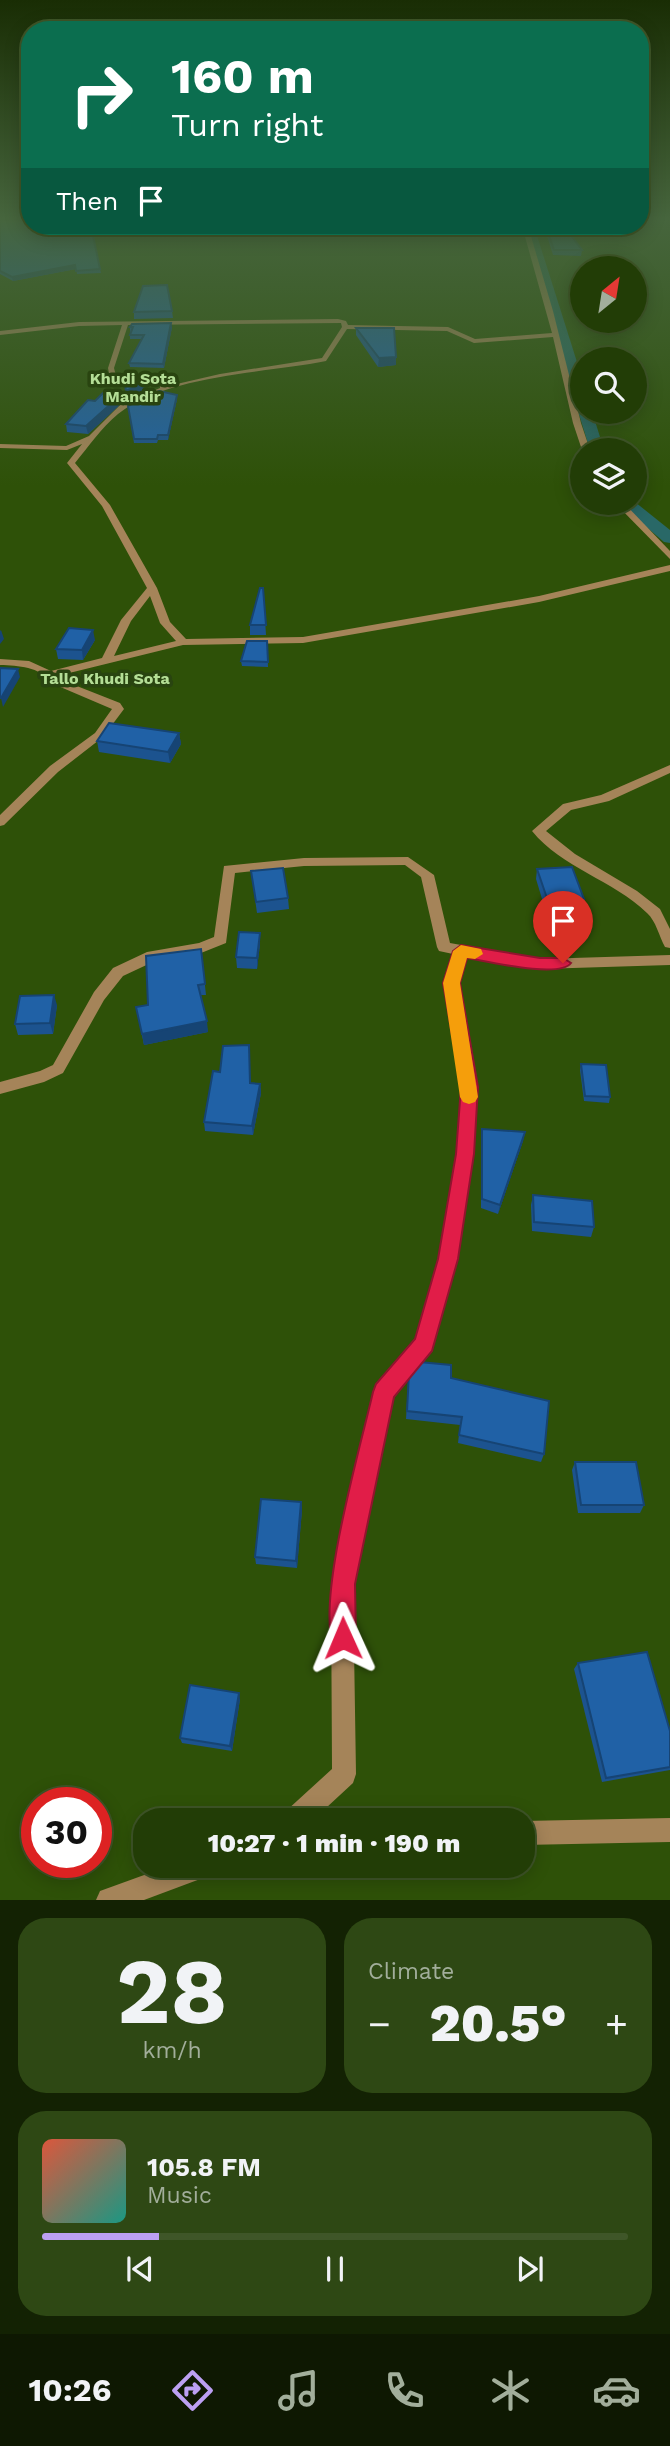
<!DOCTYPE html>
<meta charset="utf-8">
<style>
:root{--surface:#223d06;--page:#2e4814;--text:#f1f3f6;--muted:#a2ae9b;--line:#3f5628;--accent:#bca0f2}
body{margin:0;font-family:"Work Sans",sans-serif;background:var(--page);color:var(--text);height:100vh;display:flex;flex-direction:column;font-size:26px;white-space:nowrap}
*{box-sizing:border-box;margin:0}
p{font-size:23px;color:var(--muted)}
.icon{flex:none;width:38px;height:38px;fill:none;stroke:currentColor;stroke-width:2;stroke-linecap:round;stroke-linejoin:round}
.map{position:relative;height:1900px;overflow:hidden}
.drawer{display:flex;flex-direction:column;gap:18px;padding:18px;background:#132203;flex:1}
.drawer>*{flex:none}
.hud{position:absolute;left:21px;top:21px;width:628px;height:214px;border-radius:28px;box-shadow:0 4px 18px #0003,0 0 0 2px var(--line);background:#0b6e4f;color:#fff;overflow:hidden}
.needle{width:46px;rotate:30deg}
.controls{position:absolute;left:570px;top:256px;display:grid;gap:14px}
.controls a{display:grid;place-items:center;width:77px;height:77px;border-radius:50%;background:var(--surface);box-shadow:0 4px 18px #0003,0 0 0 2px var(--line);font-size:35px}
.speed{position:absolute;left:21px;top:1787px;display:flex;gap:14px;font-size:35px;font-weight:700;text-align:center}
.speed>*{display:grid;place-content:center;width:91px;height:91px;border-radius:50%;background:var(--surface);box-shadow:0 4px 18px #0003,0 0 0 2px var(--line);line-height:1}
.speed .limit{border:10px solid #d22;background:#fff;color:#111}
.pin{position:absolute;display:grid;place-items:center;width:60px;height:60px;color:#fff;margin:-72px -30px;border-radius:50% 50% 50% 0;rotate:-45deg;box-shadow:0 0 7px #0007}
.pin .icon{rotate:45deg}
.me{position:absolute;width:77px;margin:-38px;rotate:359deg;stroke-linejoin:round;filter:drop-shadow(0 0 5px #0008)}
.turn{display:flex;align-items:center;gap:24px;height:147px;padding:0 35px;font-size:32px}
.turn .icon{width:91px;height:91px;stroke-width:2.5}
.turn b{display:block;font-size:49px;line-height:60px}
.then{display:flex;align-items:center;height:66px;padding:0 35px;background:#0003;gap:14px;font-size:26px}
.big{font-size:52px;font-weight:800;line-height:1.1}
.drawer .widget{flex:1;display:flex;flex-direction:column;justify-content:center;gap:10px;min-width:0;padding:0 24px;border-radius:28px;background:var(--page)}
.drawer .dial{align-items:center;gap:0}
.dial b{font-size:91px;line-height:1}
.song{display:flex;align-items:center;gap:21px}
.cover{width:84px;height:84px;border-radius:10px;background:linear-gradient(135deg,hsl(10 70% 55%),hsl(170 70% 35%))}
.played{height:7px;border-radius:4px;background:linear-gradient(90deg,var(--accent) 20%,var(--line) 20%)}
.keys{display:flex;justify-content:space-around;direction:ltr}
.heat{display:flex;justify-content:space-between;align-items:center;font-size:38px;direction:ltr}
.drawer .tiles{flex:1;display:grid;gap:18px;grid-template-columns:1fr 1fr}
.widget:last-child{grid-column:span 2}
.trip{position:absolute;left:133px;top:1808px;width:402px;height:70px;border-radius:28px;background:var(--surface);box-shadow:0 4px 18px #0003,0 0 0 2px var(--line);font-weight:800;line-height:70px;text-align:center}
.dock{display:flex;height:112px;justify-content:space-around;align-items:center;background:#0e1802;color:var(--muted)}
.dock .icon{width:49px;height:49px}
.dock .current{color:var(--accent)}
.dock b{font-size:32px;color:var(--text)}
.map>svg:first-child{display:block}
</style>
<div class="map">
<svg width="670" height="1900" viewBox="0 0 670 1900">
<rect width="100%" height="100%" fill="#2e5108"/>
<g fill="none" stroke-linecap="round" stroke-linejoin="round">
<g fill="#296867" fill-rule="evenodd">
<polygon points="524,226 534,226 583,381 583,407 576,403"/>
<polygon points="583,407 583,411 592,411 604,450 590,450 578,411"/>
<polygon points="617,502 635,502 670,530 670,543 664,542"/>
</g>
<g fill="#a58459" fill-rule="evenodd">
<path d="M522,226H528L553,311L581,423L590,450H582L573,423L553,337L474,343L447,331L347,329L326,361C266,373 166,375 118,414C101,428 89,446 75,463L110,505L157,588L170,622L186,639L303,637L539,596L670,565V571L539,602L303,643L183,645L57,676L59,679L120,703L124,709L103,737L58,772L4,825L0,826V815L50,766L95,733L112,709L51,683C39,666 19,666 0,665V659L29,661L51,671L102,658L121,620L147,588L102,506L67,463L82,444L67,450L0,448V444L66,446L89,436L120,405L160,388V382L113,380L110,378L108,368L122,325L79,326L0,335V331L79,322L338,319L346,321L348,325L448,327L475,339L552,333ZM341,323L342,327L322,358L220,374L168,386V380L164,378L116,376L114,368L128,325ZM150,596L160,623L176,641L114,656L131,621Z"/>
<polygon points="614,502 623,502 670,551 670,559"/>
<path d="M670,765V773L609,801L571,810L546,831L575,854L637,891L660,909L670,929V948L665,947C659,936 656,921 647,913C613,880 562,868 532,831L563,804L601,795Z"/>
<polygon points="408,857 434,875 450,943 540,959 670,955 670,965 540,969 466,957 458,983 477,1087 473,1155 457,1259 433,1344 431,1350 393,1397 353,1584 356,1774 353,1783 313,1820 283,1820 286,1811 332,1769 331,1584 374,1392 377,1385 416,1339 439,1259 457,1155 461,1087 444,983 453,954 439,951 437,947 421,877 405,865 304,866 235,873 226,943 201,953 155,961 123,976 104,1000 63,1073 44,1082 0,1094 0,1082 40,1071 53,1065 94,992 113,968 147,952 199,943 214,937 224,866 304,858"/>
<polygon points="670,1818 670,1842 523,1845 523,1821"/>
<polygon points="169,1866 215,1866 211,1875 144,1900 96,1900 100,1891"/>
</g>
</g>
<g fill="#1c538f">
<polygon points="0,220 91,226 101,273 77,274 76,269 13,281 0,274"/>
<polygon points="544,226 564,226 582,250 581,256 553,255"/>
<polygon points="172,311 173,318 134,319 134,312"/>
<polygon points="130,327 172,327 164,368 130,367 129,363 142,339 130,339"/>
<polygon points="356,328 396,365 378,367 356,335"/>
<polygon points="123,393 124,401 88,434 67,432 66,424 95,401"/>
<polygon points="177,395 177,399 168,440 158,440 157,443 134,443 128,406"/>
<polygon points="263,588 266,635 250,635 250,625"/>
<polygon points="95,640 83,660 58,659 56,649"/>
<polygon points="267,641 268,667 242,666 241,661"/>
<polygon points="179,733 181,744 170,763 99,752 97,741"/>
<polygon points="537,869 584,899 581,910 546,912 536,879"/>
<polygon points="251,871 288,898 289,909 257,913"/>
<polygon points="260,944 257,969 237,968 236,957"/>
<polygon points="201,949 206,995 200,995 208,1032 144,1045 136,1007 148,1005"/>
<polygon points="57,1005 53,1034 18,1035 15,1024"/>
<polygon points="249,1045 250,1084 260,1084 261,1093 253,1135 205,1131 204,1122 220,1072"/>
<polygon points="581,1064 610,1097 609,1103 584,1101 580,1070"/>
<polygon points="482,1129 525,1132 523,1141 498,1214 481,1208 481,1138"/>
<polygon points="533,1195 594,1227 591,1237 532,1231 531,1205"/>
<polygon points="451,1378 544,1454 541,1462 458,1443 460,1425 406,1419 408,1382"/>
<polygon points="575,1462 644,1505 640,1513 578,1513 572,1470"/>
<polygon points="301,1502 302,1510 297,1568 256,1564 255,1557"/>
<polygon points="578,1663 670,1731 670,1770 602,1782 574,1669"/>
<polygon points="240,1699 232,1751 182,1743 180,1738"/>
</g>
<g fill="#164474">
<polygon points="75,265 76,269 13,281 12,277"/>
<polygon points="171,323 172,327 164,368 163,364"/>
<polygon points="396,357 396,365 378,367 379,358"/>
<polygon points="144,383 145,392 127,399 126,391"/>
<polygon points="123,393 124,401 88,434 86,426"/>
<polygon points="177,395 177,399 168,440 168,435"/>
<polygon points="1,630 4,639 0,644 0,631"/>
<polygon points="93,630 95,640 83,660 82,650"/>
<polygon points="18,669 20,677 3,707 1,698"/>
<polygon points="179,733 181,744 170,763 168,752"/>
<polygon points="260,933 260,944 257,969 257,958"/>
<polygon points="54,995 57,1005 53,1034 50,1023"/>
<polygon points="207,1021 208,1032 144,1045 142,1034"/>
<polygon points="260,1084 261,1093 253,1135 252,1126"/>
<polygon points="525,1132 523,1141 498,1214 500,1205"/>
<polygon points="301,1502 302,1510 297,1568 296,1561"/>
<polygon points="239,1693 240,1699 232,1751 230,1746"/>
</g>
<g fill="#2061a6" stroke="#164474" stroke-width="2">
<polygon points="0,220 30,220 30,226 91,226 100,269 76,271 75,265 12,277 0,271"/>
<polygon points="546,226 564,226 582,250 554,250"/>
<polygon points="167,285 172,311 134,312 143,286"/>
<polygon points="171,323 163,364 129,363 144,335 130,335 133,327 130,327 132,324"/>
<polygon points="356,328 394,328 396,357 379,358"/>
<polygon points="124,379 144,383 126,391"/>
<polygon points="105,391 123,393 86,426 66,424 88,400 95,401"/>
<polygon points="159,391 177,395 168,435 158,435 157,439 134,439 128,406"/>
<polygon points="260,588 263,588 266,625 250,625"/>
<polygon points="69,628 93,630 82,650 56,649"/>
<polygon points="247,641 267,641 268,662 241,661"/>
<polygon points="0,668 18,669 1,698 0,698"/>
<polygon points="109,723 179,733 168,752 97,741"/>
<polygon points="572,867 584,899 548,901 537,869"/>
<polygon points="283,868 288,898 256,902 251,871"/>
<polygon points="239,932 260,933 257,958 236,957"/>
<polygon points="201,949 205,984 198,985 207,1021 142,1034 136,1007 148,1005 146,956"/>
<polygon points="54,995 50,1023 15,1024 20,996"/>
<polygon points="249,1045 250,1083 260,1084 252,1126 204,1122 213,1071 220,1072 223,1046"/>
<polygon points="581,1064 606,1065 610,1097 585,1096"/>
<polygon points="482,1129 525,1132 500,1205 482,1199"/>
<polygon points="533,1195 592,1201 594,1227 534,1222"/>
<polygon points="419,1362 451,1365 451,1378 549,1401 544,1454 459,1435 462,1417 407,1411 409,1373"/>
<polygon points="575,1462 636,1462 644,1505 581,1505"/>
<polygon points="261,1499 301,1502 296,1561 255,1557"/>
<polygon points="647,1652 670,1731 670,1767 606,1778 578,1663"/>
<polygon points="190,1685 239,1693 230,1746 180,1738"/>
</g>
<linearGradient id="sky" x2="0" y2="1"><stop stop-color="#192d04"/><stop offset="0.45" stop-color="#46653d"/><stop offset="1" stop-color="#46653d" stop-opacity="0"/></linearGradient>
<rect width="670" height="486" fill="url(#sky)"/>
<path fill="#e11d48" stroke="#92132f" stroke-width="2" d="M461,945L540,958H563L571,963C559,979 486,961 467,958L460,983L478,1087L474,1154L458,1259L432,1351L394,1397L355,1584L356,1638L352,1647L343,1651L334,1647C315,1602 361,1445 373,1392L376,1384L415,1339L438,1259L456,1154L461,1087L443,983L453,951Z"/>
<polygon fill="#f59e0b" points="461,945 481,949 483,954 475,959 467,958 460,983 478,1097 475,1102 469,1104 463,1102 460,1097 443,983 453,951"/>
<g text-anchor="middle" stroke-width="7" stroke-linejoin="round" paint-order="stroke">
<g font-size="16" font-weight="bold" fill="#b4de96" stroke="#294410">
<text x="133" y="384">Khudi Sota<tspan x="133" dy="18">Mandir</tspan></text>
<text x="105" y="684">Tallo Khudi Sota</text>
</g>
</g>
</svg>
<div class="controls">
<a><svg class="needle" viewBox="-14 -14 28 28"><path d="M0-13l5 13h-10z" fill="#e53935"/><path d="M0 13l5-13h-10z" fill="#a2ae9b"/></svg></a>
<a><svg class="icon" aria-label="search" viewBox="0 0 24 24"><circle cx="10" cy="10" r="6"/><path d="M15 15l6 6"/></svg></a>
<a><svg class="icon" aria-label="layers" viewBox="0 0 24 24"><path d="M12 4l9 5-9 5-9-5zM3 14l9 5 9-5"/></svg></a>
</div>
<div class="speed"><div class="limit">30</div></div>
<div class="pin" style="left:563px;top:963px;background:#d93025"><svg class="icon" aria-label="arrive" viewBox="0 0 24 24"><path d="M6 21V4h12l-3 4 3 4H6"/></svg></div>
<svg class="me" style="left:343px;top:1638px" viewBox="-20 -20 40 40"><path d="M0-17L14 15 0 8-14 15z" fill="#e11d48" stroke="#fff" stroke-width="4"/></svg>
<div class="trip">10:27 · 1 min · 190 m</div>
<div class="hud">
<div class="turn"><svg class="icon" aria-label="right" viewBox="0 0 24 24"><path d="M7 20v-9h11M14 6l5 5-5 5"/></svg><div><b>160 m</b>Turn right</div></div>
<div class="then">Then<svg class="icon" aria-label="arrive" viewBox="0 0 24 24"><path d="M6 21V4h12l-3 4 3 4H6"/></svg></div>
</div>
</div>
<section class="drawer">
<div class="tiles">
<div class="widget dial"><b>28</b><p>km/h</p></div>
<div class="widget"><p>Climate</p>
<div class="heat"><a>−</a><b class="big">20.5°</b><a>+</a></div>
</div>
<div class="widget">
<div class="song"><i class="cover"></i><div><b>105.8 FM</b><p>Music</p></div></div>
<div class="played"></div>
<div class="keys"><svg class="icon" aria-label="previous" viewBox="0 0 24 24"><path d="M18 5L8 12l10 7zM5 5v14"/></svg><svg class="icon" aria-label="pause" viewBox="0 0 24 24"><path d="M8 5v14M16 5v14"/></svg><svg class="icon" aria-label="next" viewBox="0 0 24 24"><path d="M6 5l10 7-10 7zM19 5v14"/></svg></div>
</div>
</div>
</section>
<nav class="dock">
<b>10:26</b>
<svg class="icon current" aria-label="directions" viewBox="0 0 24 24"><path d="M12 3l9 9-9 9-9-9zM9 14v-3h6M13 9l2 2-2 2"/></svg>
<svg class="icon" aria-label="music" viewBox="0 0 24 24"><path d="M9 18V5l10-2v13"/><circle cx="6" cy="18" r="3"/><circle cx="16" cy="16" r="3"/></svg>
<svg class="icon" aria-label="phone" viewBox="0 0 24 24"><path d="M5 4h4l2 5-3 2q2 4 5 5l2-3 5 2v4C11 20 4 13 5 4z"/></svg>
<svg class="icon" aria-label="climate" viewBox="0 0 24 24"><path d="M12 3v18M4 7l16 10M4 17L20 7"/></svg>
<svg class="icon" aria-label="car" viewBox="0 0 24 24"><path d="M5 17H2v-5l4-1 3-4h7l3 4 3 1v5h-3M9 17h6M6 11h13"/><circle cx="7" cy="17" r="2"/><circle cx="17" cy="17" r="2"/></svg>
</nav>
